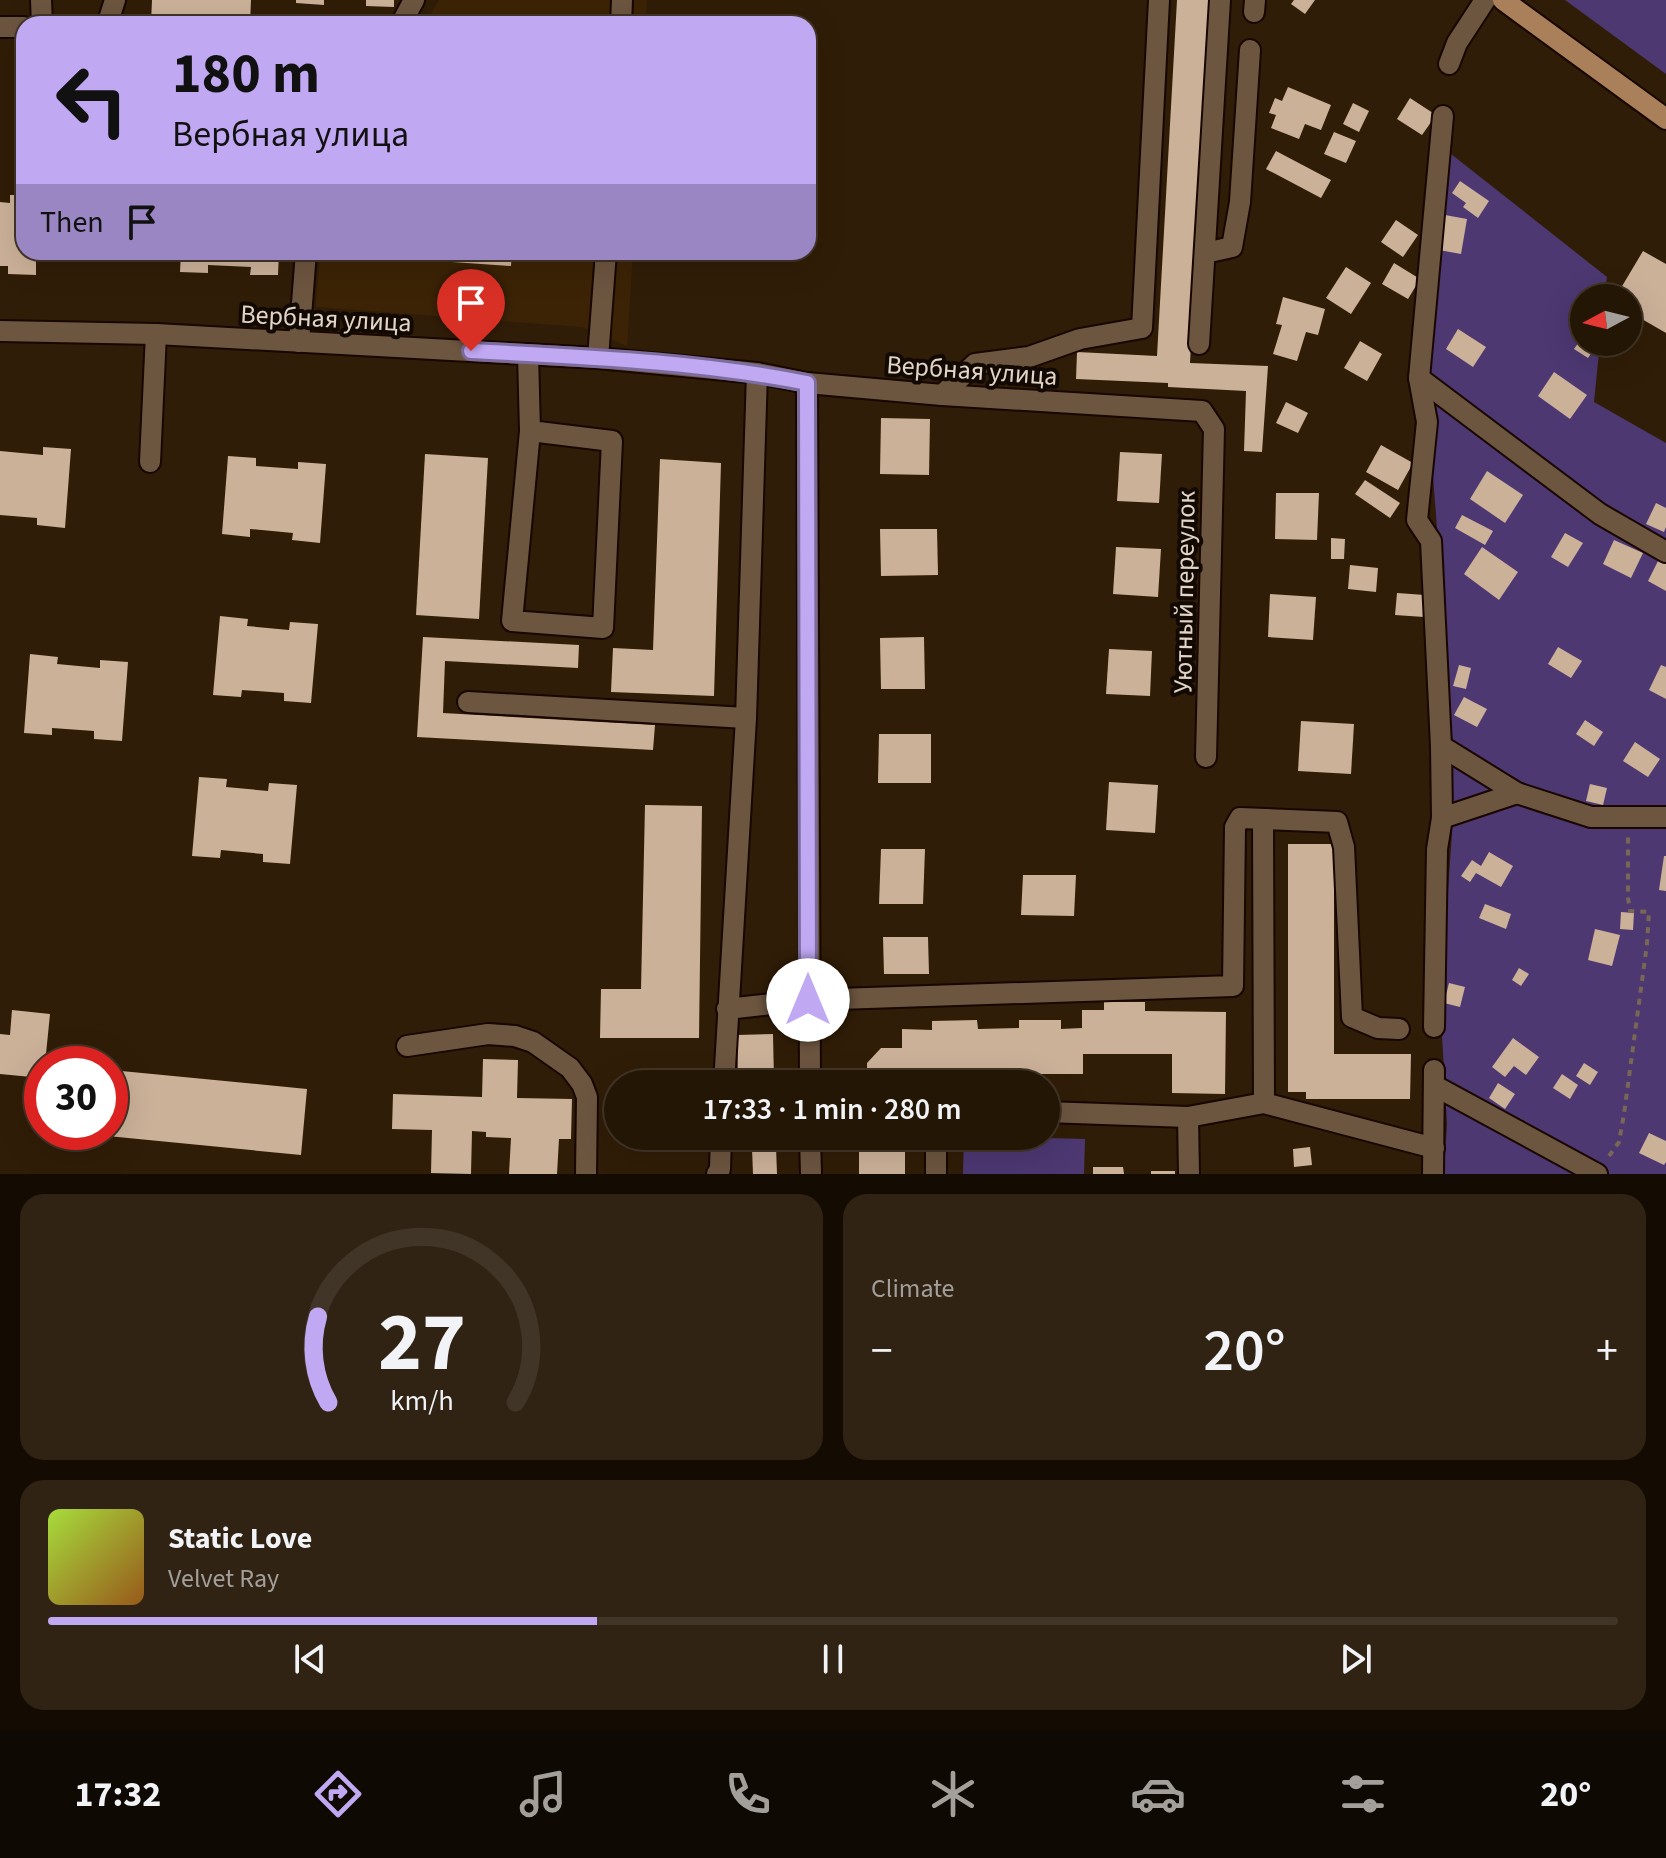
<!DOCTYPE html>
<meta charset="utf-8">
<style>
:root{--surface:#241605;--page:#302313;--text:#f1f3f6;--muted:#a39f9a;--line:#413527;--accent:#c1a8f3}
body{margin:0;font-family:"Source Sans 3",sans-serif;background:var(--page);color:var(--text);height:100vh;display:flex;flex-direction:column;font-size:30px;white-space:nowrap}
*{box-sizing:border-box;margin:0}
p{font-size:26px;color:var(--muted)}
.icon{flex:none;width:44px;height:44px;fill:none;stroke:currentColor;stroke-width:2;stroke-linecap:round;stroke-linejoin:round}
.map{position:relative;height:1174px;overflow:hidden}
.side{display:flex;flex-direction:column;gap:20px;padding:20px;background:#140c03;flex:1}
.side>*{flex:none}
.hud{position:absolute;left:16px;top:16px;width:800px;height:244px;border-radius:24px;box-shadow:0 8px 32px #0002,0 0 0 2px var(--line);background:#c1a8f3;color:#111;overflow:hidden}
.needle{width:52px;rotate:263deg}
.controls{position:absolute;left:1570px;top:284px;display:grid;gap:16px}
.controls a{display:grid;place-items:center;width:72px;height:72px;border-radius:50%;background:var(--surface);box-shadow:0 8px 32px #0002,0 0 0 2px var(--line);font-size:40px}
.speed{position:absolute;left:24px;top:1046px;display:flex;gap:16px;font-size:40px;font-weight:700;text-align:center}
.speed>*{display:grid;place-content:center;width:104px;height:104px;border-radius:50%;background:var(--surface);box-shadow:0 8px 32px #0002,0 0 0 2px var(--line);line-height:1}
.speed .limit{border:12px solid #d22;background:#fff;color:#111}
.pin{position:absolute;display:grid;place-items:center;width:68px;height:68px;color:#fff;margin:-82px -34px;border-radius:50% 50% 50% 0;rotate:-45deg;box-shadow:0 0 8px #0007}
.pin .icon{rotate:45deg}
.me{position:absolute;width:88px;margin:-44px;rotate:0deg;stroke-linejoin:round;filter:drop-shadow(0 0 6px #0008)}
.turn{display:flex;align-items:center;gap:28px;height:168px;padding:0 24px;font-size:36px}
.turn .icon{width:104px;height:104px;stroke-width:2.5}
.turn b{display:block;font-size:56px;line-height:68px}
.then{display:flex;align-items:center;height:76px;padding:0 24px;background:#0003;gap:16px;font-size:30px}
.big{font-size:60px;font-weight:600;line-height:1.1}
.side .tile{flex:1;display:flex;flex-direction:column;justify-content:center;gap:12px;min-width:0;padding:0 28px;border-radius:24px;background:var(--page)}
.side .dial{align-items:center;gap:0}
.dial svg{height:208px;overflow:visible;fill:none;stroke:var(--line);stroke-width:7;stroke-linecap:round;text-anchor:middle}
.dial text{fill:var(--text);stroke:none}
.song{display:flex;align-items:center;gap:24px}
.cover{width:96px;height:96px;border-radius:12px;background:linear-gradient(135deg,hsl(80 70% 55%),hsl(30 70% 35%))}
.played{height:8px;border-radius:4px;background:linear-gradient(90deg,var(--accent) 35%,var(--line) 35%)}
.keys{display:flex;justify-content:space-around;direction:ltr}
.heat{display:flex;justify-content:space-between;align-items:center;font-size:44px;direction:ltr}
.side .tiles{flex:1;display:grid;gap:20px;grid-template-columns:1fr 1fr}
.tile:last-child{grid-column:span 2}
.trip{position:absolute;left:604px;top:1070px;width:456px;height:80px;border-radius:40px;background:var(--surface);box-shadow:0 8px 32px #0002,0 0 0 2px var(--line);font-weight:600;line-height:80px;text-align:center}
.dock{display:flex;height:128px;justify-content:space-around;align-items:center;background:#0e0902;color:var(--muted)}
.dock .icon{width:56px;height:56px}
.dock .current{color:var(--accent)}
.dock b{font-size:36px;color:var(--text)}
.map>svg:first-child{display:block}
</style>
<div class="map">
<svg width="1666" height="1174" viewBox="0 0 1666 1174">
<rect width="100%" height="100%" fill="#301d07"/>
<g fill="#3c2306">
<polygon points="439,0 647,0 646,24 424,24"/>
<polygon points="320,252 633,252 627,346 582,327 316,307"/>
</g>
<g fill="#4d3872">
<polygon points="1565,0 1666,0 1666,74"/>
<polygon points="1446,150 1607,277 1604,298 1584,298 1584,342 1600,342 1594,402 1666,443 1666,1174 1444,1174 1447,1124 1440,1000 1452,834 1439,554 1425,373"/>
<polygon points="964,1136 1085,1139 1084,1174 963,1174"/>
</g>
<g fill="#ccb199">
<polygon points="152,0 251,0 250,24 151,24"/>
<polygon points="296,0 324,0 324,5 296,3"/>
<polygon points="366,0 394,0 394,7 366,6"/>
<polygon points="1177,0 1209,0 1190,363 1268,366 1262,452 1244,451 1246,391 1168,387 1168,383 1076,379 1077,352 1157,356"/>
<polygon points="1294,0 1315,0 1305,14 1291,4"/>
<polygon points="1288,87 1331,105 1321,130 1305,124 1299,139 1271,128 1276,115 1269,113 1275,98 1282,101"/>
<polygon points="1410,98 1436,115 1422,135 1397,119"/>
<polygon points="1353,103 1369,111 1359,132 1343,124"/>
<polygon points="1334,132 1356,141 1346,163 1324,154"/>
<polygon points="1276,151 1331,180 1321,198 1266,169"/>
<polygon points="1460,181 1489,201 1478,218 1463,207 1466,203 1452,193"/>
<polygon points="10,195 24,195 24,252 36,252 36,275 8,274 8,266 0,266 0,202 10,203"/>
<polygon points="1445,215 1467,219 1461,254 1439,250"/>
<polygon points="1396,220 1418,235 1403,257 1381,242"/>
<polygon points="1643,251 1666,264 1666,333 1628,311 1628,298 1615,298"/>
<polygon points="181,252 279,252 278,275 250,275 251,267 208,265 208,273 180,272"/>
<polygon points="453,252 512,252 511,266 452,262"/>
<polygon points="1394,263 1420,279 1408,299 1382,284"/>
<polygon points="1346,267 1371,283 1351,314 1326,298"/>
<polygon points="1283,297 1325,309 1318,335 1306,332 1297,361 1273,354 1282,325 1276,324"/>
<polygon points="1458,329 1486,347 1473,367 1446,349"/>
<polygon points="1581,339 1594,349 1588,358 1574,349"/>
<polygon points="1360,341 1382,354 1367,381 1344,368"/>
<polygon points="1554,372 1587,395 1570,419 1538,396"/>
<polygon points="1286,402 1308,413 1298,433 1276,423"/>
<polygon points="881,418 930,419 929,475 880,474"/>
<polygon points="1381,445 1413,463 1398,490 1366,472"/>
<polygon points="43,447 71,449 65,528 37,525 37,518 0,515 0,451 43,455"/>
<polygon points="1120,452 1162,454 1159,503 1117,501"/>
<polygon points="425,454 488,458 479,619 416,615"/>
<polygon points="228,456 256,458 256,466 298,469 298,462 326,464 320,543 292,540 293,533 250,529 250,537 222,534"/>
<polygon points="660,459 721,463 714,696 611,692 613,648 653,650"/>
<polygon points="1487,471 1523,495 1505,523 1470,499"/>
<polygon points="1365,480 1400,503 1390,518 1355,494"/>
<polygon points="1276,493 1319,493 1317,540 1275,539"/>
<polygon points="1656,503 1666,508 1666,527 1664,532 1646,524"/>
<polygon points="1462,515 1493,531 1485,545 1455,528"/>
<polygon points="880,529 937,529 938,575 881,576"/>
<polygon points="1565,533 1583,543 1568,567 1551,557"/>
<polygon points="1331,538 1345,539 1344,559 1331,559"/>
<polygon points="1614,540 1643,553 1631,578 1603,564"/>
<polygon points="1116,547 1161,549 1158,597 1113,594"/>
<polygon points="1482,547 1518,572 1499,600 1464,574"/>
<polygon points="1659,559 1666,562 1666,591 1648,581"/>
<polygon points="1350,565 1378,568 1376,592 1348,589"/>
<polygon points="1397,593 1425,595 1424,617 1395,615"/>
<polygon points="1270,594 1316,597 1313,640 1268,637"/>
<polygon points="220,616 248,619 247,626 289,630 290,622 318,624 311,703 284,701 284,693 242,690 241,697 213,695"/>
<polygon points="423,637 579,645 578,668 445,661 443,713 655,725 653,750 417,737"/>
<polygon points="924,637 925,689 881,689 880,638"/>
<polygon points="1558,647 1582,661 1571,678 1548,664"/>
<polygon points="1109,649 1152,651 1150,696 1106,694"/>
<polygon points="30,654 58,657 57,664 100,668 100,660 128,662 122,741 94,739 94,731 52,728 52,735 24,733"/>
<polygon points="1459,665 1471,668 1466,689 1453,686"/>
<polygon points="1661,665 1666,667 1666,699 1649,690"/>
<polygon points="1464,697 1487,709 1477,727 1454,715"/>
<polygon points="1585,720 1603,732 1594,746 1576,734"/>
<polygon points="1301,721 1354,724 1351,774 1298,771"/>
<polygon points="879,734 931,734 931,783 878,783"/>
<polygon points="1635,742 1660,759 1648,777 1623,761"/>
<polygon points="199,777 227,779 226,787 268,791 269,783 297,785 290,864 263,862 263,854 221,850 220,858 192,856"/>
<polygon points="1109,782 1158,785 1155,833 1106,830"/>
<polygon points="1590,784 1607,788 1603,805 1586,801"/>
<polygon points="645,805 702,806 699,1038 600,1038 601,989 641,989"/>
<polygon points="1288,844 1334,844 1334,1054 1411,1054 1410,1099 1306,1099 1306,1092 1288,1092"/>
<polygon points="881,849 925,849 923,904 879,904"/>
<polygon points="1489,852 1513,866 1501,887 1476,873 1470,882 1461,876 1472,860 1481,866"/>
<polygon points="1664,856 1666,856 1666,891 1659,890"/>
<polygon points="1023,875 1076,875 1074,916 1021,915"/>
<polygon points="1485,904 1511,914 1506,929 1479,918"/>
<polygon points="1621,912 1634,913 1633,930 1620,929"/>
<polygon points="1595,929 1620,935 1612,966 1588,960"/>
<polygon points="883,937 928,937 929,974 884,974"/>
<polygon points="1519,968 1529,974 1521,986 1512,980"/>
<polygon points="1449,983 1465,987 1460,1007 1444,1003"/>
<polygon points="1104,1002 1145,1002 1145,1011 1226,1012 1225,1094 1172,1093 1172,1054 1083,1054 1083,1074 916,1074 908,1084 859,1084 859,1076 867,1076 867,1063 881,1048 902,1048 902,1029 932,1030 932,1021 977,1020 978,1029 1019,1028 1019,1020 1061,1020 1061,1029 1082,1028 1082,1010 1104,1010"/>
<polygon points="12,1010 50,1014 45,1064 42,1064 42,1078 0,1074 0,1034 10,1035"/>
<polygon points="773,1034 774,1081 738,1082 737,1035"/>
<polygon points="1513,1038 1539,1057 1526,1075 1514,1066 1505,1077 1492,1067"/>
<polygon points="483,1059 518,1060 517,1098 572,1099 571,1139 559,1139 557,1174 509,1174 511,1138 486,1137 486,1132 472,1131 471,1174 431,1173 432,1130 392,1129 393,1094 482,1097"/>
<polygon points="1584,1063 1598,1072 1590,1085 1576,1076"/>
<polygon points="111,1070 307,1089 301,1155 87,1134 87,1132 110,1132"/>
<polygon points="1562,1074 1578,1085 1570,1099 1553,1088"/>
<polygon points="1498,1083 1515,1094 1505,1109 1489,1098"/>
<polygon points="1649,1133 1666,1141 1666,1162 1664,1165 1639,1153"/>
<polygon points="859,1136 918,1136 918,1141 905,1141 905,1174 859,1174"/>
<polygon points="776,1147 777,1174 753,1174 752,1148"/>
<polygon points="1310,1147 1312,1165 1294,1167 1293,1149"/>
<polygon points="1093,1167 1123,1167 1124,1174 1093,1174"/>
<rect x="1151" y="1171" width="24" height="3"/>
</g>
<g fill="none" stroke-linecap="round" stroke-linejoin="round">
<g stroke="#180600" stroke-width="24">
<g id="minor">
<polyline points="41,0 42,24"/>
<polyline points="1254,12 1255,0"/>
<polyline points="106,24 108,22 115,0"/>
<polyline points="401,24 414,0"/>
<polyline points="621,24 622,0"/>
<polyline points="0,27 24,27"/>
<polyline points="1449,64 1457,43 1485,0"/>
<polyline points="1205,253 1232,247 1240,202 1250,50"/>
<polyline points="0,331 156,334 598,358 757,373 807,383 942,395 1202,411 1214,429 1206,757"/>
<polyline points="299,342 306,252"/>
<polyline points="1199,344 1220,0"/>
<polyline points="528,354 530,431 512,621 603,628 612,441 530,431"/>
<polyline points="598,358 606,252"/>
<polyline points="1419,378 1600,514 1666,552"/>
<polyline points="807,383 810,1084"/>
<polyline points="942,395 975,364 1029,357 1080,339 1142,328 1159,0"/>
<polyline points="150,462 156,334"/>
<polyline points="468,702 746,718"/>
<polyline points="1441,746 1517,793 1591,817 1666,817"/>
<polyline points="1442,818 1517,793"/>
<polyline points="1263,819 1264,1103"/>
<polyline points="727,1009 808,1000 1233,986 1235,827 1240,818 1337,822 1344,847 1352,1017 1378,1028 1399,1029"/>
<polyline points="1434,1027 1437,849 1442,818 1441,746 1431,541 1417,520 1427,422 1419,378 1443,116"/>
<polyline points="407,1046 488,1034 515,1036 533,1042 570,1068 582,1084 587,1097 586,1174"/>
<polyline points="724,1084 746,718 757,373"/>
<polyline points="1435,1086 1597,1174"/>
<polyline points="1046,1112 1188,1117 1189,1174"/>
<polyline points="1188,1117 1264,1103 1434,1148"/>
<polyline points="810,1136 811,1174"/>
<polyline points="717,1174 720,1169 721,1136"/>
<polyline points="936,1174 936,1136"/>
<polyline points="1433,1174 1434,1070"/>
</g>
</g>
<g stroke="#180600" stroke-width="24">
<polyline id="major" points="1503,0 1666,119"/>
</g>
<polyline stroke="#786755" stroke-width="4" stroke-dasharray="6 6" stroke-linecap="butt" points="1609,1156 1619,1142 1624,1114 1647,944 1649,912 1630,911 1628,898 1628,836"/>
<use href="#minor" stroke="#6d5640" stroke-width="20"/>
<use href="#major" stroke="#a98059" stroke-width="20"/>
</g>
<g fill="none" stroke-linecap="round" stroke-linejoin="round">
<g stroke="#7d6d9e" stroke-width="20">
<path id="route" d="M471,351C583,357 697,361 807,383L808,1000"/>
</g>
<use href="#route" stroke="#c1a8f3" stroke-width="14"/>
</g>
<g text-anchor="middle" stroke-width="8" stroke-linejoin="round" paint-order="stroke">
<g font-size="26" fill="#e2d5c8" stroke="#120903">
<text transform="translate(326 318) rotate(3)" y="9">Вербная улица</text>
<text transform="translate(972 370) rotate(4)" y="9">Вербная улица</text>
<text transform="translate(1184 592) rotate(-89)" y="9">Уютный переулок</text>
</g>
</g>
</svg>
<div class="controls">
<a><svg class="needle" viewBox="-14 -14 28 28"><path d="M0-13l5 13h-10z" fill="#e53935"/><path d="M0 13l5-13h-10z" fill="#a39f9a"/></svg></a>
</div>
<div class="speed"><div class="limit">30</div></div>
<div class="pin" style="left:471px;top:351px;background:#d93025"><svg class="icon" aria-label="arrive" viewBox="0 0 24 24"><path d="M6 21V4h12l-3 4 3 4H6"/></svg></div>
<svg class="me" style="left:808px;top:1000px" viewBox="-20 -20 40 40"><circle r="19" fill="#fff"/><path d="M0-13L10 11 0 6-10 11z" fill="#c1a8f3"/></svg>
<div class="trip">17:33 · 1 min · 280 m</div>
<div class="hud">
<div class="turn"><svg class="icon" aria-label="left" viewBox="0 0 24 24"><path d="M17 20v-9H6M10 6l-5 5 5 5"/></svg><div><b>180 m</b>Вербная улица</div></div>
<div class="then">Then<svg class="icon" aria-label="arrive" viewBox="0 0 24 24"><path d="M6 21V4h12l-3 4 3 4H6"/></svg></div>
</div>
</div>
<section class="side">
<div class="tiles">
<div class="tile dial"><svg viewBox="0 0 100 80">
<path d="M14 69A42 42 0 1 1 86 69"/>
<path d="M14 69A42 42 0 0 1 10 36" stroke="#c1a8f3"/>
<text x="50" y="56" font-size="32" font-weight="700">27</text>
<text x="50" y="72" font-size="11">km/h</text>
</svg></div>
<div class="tile"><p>Climate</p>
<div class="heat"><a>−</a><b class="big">20°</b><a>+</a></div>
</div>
<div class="tile">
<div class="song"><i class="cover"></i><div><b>Static Love</b><p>Velvet Ray</p></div></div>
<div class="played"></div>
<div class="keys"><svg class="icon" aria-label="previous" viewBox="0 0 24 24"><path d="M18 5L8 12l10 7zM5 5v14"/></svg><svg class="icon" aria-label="pause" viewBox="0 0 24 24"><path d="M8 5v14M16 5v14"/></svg><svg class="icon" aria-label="next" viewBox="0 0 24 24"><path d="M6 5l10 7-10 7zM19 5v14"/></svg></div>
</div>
</div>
</section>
<nav class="dock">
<b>17:32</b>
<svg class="icon current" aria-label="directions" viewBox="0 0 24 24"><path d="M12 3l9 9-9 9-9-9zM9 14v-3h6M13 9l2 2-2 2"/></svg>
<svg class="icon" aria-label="music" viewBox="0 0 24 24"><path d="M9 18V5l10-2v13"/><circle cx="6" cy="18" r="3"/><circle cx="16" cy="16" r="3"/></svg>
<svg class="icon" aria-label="phone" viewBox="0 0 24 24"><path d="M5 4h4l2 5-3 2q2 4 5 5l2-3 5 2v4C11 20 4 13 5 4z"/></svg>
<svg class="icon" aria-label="climate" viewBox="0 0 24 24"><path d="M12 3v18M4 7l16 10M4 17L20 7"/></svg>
<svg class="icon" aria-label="car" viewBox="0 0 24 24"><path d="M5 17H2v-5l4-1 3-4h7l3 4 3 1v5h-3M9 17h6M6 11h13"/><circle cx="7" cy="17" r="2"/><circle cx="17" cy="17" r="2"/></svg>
<svg class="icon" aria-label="filters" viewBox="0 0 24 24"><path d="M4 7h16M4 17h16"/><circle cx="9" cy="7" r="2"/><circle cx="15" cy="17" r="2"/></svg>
<b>20°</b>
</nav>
